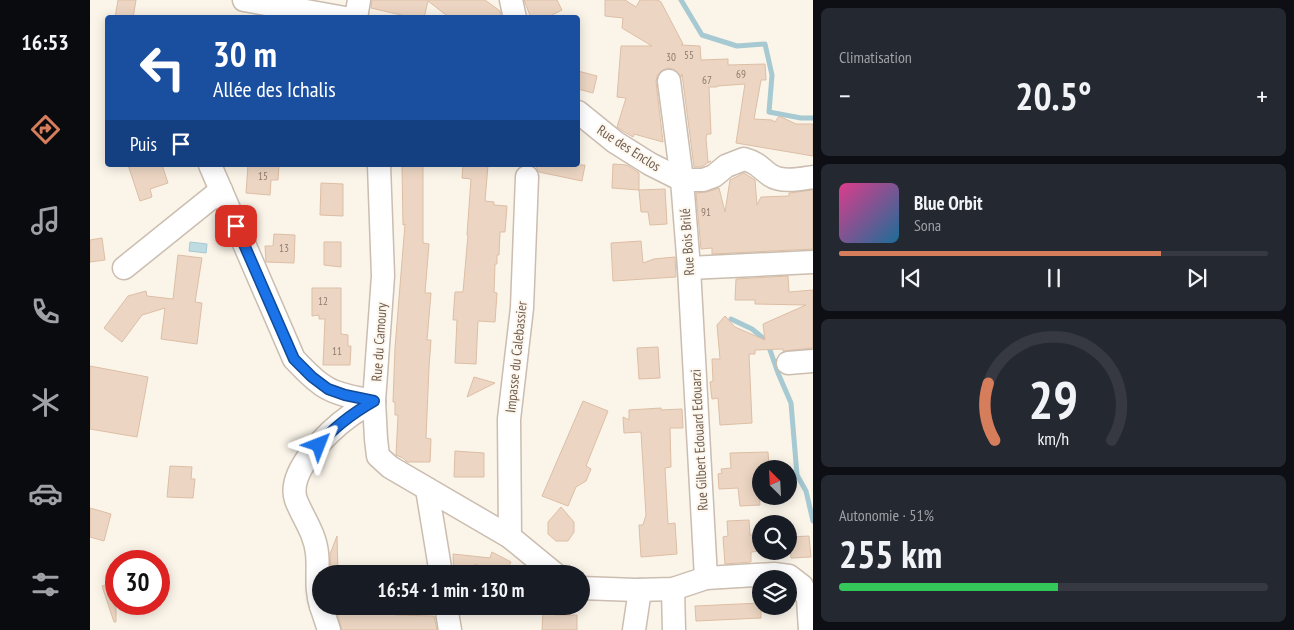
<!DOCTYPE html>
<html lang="fr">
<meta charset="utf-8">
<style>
:root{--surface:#171b24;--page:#242831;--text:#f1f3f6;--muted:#9ea1a6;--line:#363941;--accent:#d67e5c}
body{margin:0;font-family:"PT Sans Narrow",sans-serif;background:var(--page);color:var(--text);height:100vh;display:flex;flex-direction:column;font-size:19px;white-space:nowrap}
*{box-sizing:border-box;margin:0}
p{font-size:16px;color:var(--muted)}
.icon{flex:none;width:28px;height:28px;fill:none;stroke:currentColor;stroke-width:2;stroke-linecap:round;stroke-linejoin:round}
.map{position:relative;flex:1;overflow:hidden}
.details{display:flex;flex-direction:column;gap:8px;padding:8px;background:#0d0f14;width:481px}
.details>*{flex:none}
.banner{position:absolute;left:15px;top:15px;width:475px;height:152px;border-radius:5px;box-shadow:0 2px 12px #0003;background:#1a4fa0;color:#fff;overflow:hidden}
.needle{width:32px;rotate:336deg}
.fabs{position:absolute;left:662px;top:460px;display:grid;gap:10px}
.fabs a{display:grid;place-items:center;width:45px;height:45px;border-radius:50%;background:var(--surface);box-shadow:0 2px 12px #0003;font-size:25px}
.speed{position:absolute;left:15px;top:550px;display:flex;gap:10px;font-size:25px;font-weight:700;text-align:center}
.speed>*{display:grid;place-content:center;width:65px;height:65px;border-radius:50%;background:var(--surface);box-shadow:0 2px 12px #0003;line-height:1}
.speed .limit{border:8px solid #d22;background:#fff;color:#111}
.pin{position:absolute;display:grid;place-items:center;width:42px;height:42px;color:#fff;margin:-21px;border-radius:10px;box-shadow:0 2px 8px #0006}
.me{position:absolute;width:55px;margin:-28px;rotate:45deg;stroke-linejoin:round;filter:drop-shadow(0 0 4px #0008)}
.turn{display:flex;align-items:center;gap:18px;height:105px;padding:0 25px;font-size:22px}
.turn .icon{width:65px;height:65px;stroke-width:2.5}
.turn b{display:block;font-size:35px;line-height:42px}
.then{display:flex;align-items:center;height:48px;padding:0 25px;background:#0003;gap:10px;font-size:19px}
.big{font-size:38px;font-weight:800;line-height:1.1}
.details .widget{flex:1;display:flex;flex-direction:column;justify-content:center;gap:8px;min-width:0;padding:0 18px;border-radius:8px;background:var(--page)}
.details .dial{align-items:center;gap:0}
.dial svg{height:130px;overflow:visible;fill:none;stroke:var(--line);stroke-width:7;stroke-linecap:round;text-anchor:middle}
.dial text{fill:var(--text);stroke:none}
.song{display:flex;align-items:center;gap:15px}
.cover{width:60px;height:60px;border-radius:8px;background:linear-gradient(135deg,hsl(330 70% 55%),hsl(200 70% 35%))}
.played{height:5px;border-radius:2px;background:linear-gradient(90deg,var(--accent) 75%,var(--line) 75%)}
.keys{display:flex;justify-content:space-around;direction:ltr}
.heat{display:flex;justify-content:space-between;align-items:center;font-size:28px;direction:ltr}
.charge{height:8px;border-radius:4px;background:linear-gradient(90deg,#34c759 51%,var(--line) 0)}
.trip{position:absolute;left:222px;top:565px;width:278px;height:50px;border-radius:25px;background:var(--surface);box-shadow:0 2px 12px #0003;font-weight:800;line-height:50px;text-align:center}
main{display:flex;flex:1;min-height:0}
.menu{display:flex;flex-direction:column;width:90px;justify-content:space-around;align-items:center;background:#090b0e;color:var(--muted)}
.menu .icon{width:35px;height:35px}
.menu .active{color:var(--accent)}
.menu b{font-size:22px;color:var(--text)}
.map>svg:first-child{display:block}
</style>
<main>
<nav class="menu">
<b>16:53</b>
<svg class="icon active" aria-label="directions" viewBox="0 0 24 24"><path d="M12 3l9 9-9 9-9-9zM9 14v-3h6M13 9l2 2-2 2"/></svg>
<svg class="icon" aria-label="music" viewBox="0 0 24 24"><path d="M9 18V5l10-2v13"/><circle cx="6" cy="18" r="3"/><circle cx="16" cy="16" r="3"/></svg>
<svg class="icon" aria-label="phone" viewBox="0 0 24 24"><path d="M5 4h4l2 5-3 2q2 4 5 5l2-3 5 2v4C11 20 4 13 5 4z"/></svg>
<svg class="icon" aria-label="climate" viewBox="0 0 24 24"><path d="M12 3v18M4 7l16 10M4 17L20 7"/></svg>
<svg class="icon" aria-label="car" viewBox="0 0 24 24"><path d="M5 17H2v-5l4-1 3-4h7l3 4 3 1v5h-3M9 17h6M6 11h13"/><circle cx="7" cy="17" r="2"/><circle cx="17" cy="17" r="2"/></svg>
<svg class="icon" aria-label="filters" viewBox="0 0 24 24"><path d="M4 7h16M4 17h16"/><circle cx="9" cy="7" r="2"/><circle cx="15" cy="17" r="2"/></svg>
</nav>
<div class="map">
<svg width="723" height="630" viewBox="0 0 723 630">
<rect width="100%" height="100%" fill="#faf4e9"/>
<polygon fill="#bfdbe2" stroke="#a6c9d2" points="100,242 117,244 116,253 99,251"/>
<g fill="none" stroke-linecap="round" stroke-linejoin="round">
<g stroke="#a6c9d2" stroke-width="5">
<polyline points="591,0 612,35 647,46 675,44 682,75 679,112 711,118 723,118"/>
<polyline points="641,319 662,329 673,338 680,350 688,373 701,403 707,475 716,491 723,521"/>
</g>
</g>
<g fill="#ecd6c3" stroke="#ddbea5">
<polygon points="28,0 46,0 43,18 25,18"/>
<polygon points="282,0 395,0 410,11 411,18 360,18 338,1 334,18 324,18 281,8"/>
<polygon points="434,0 467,0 472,10 456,18 441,18"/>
<polygon points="515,0 535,0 546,7 550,0 568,0 571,2 593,44 591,45 610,46 611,60 638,59 638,65 675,64 676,80 671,80 664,119 682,120 685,122 689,116 706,124 723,124 723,156 646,143 655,84 627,86 627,87 619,87 621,134 617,134 616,138 618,162 621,161 611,167 604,167 592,74 591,77 584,69 578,68 571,71 567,76 566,82 573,142 544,134 543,137 533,131 527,127 536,98 527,97 531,46 562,46 532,28 533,18 515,16"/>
<polygon points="488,71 507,76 503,93 488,89"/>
<polygon points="523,164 537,165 549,173 549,190 522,188"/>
<polygon points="38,165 72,165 78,183 60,189 62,197 50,201"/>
<polygon points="158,165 189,165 188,180 181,180 180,195 156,193"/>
<polygon points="312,165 333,165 333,243 339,244 335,293 341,293 337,340 341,340 339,367 336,438 341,439 340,462 317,462 313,458 306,455 308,415 305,415 305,402 303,402 305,348 315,224 313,225"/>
<polygon points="373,165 398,165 395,201 404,202 404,205 417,206 415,232 410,232 409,255 407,255 407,264 405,264 404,292 407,293 405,322 388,321 386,364 365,363 367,320 363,320 365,292 373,292 378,235 377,235 381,179 372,178"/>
<polygon points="445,165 495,165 492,181 449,172"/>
<polygon points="654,173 665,180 667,205 671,197 699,196 699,193 723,190 723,249 622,254 622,248 611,249 606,193 617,192 629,188 635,212 640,180"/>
<polygon points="231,183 253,184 253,216 230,215"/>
<polygon points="575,189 577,224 560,225 558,212 551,212 549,190"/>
<polygon points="184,234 205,235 204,263 176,262 175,246 183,246"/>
<polygon points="12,238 15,260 0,262 0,240"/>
<polygon points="551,241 553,263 564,259 585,257 586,277 523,281 521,243"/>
<polygon points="234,242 251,242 251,267 234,265"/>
<polygon points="88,255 112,258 105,302 112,303 107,344 71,339 75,308 52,315 32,342 14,328 38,296 56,291 57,296 83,299"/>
<polygon points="698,276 699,292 723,290 723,348 693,351 693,349 665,350 665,354 659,354 662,423 630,425 628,398 622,399 620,382 623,381 622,359 630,359 627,325 635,316 645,327 675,340 673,324 716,305 665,304 665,300 645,300 646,279"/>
<polygon points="222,288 251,288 251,334 258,335 258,346 261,346 260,365 233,365 235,319 229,319 229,315 222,316"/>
<polygon points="568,347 570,378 549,379 547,348"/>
<polygon points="0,366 58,377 47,437 0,429"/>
<polygon points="384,377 405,383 377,397"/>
<polygon points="493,401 518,411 496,466 501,469 496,481 486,487 478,506 452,496"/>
<polygon points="571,408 571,410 592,409 593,428 580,428 581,467 575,468 578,524 585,523 587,554 551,557 549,525 553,525 556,515 551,432 534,433 533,417 539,420 539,410"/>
<polygon points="365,451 394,453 394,477 364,477"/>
<polygon points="678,452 679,467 667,467 670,505 650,506 648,488 629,489 628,474 632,473 631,469 641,468 640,453"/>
<polygon points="80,466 102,467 101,479 105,479 103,498 77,497"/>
<polygon points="471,507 484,522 484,532 478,541 466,541 458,534 458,522"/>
<polygon points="0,508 21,514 14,541 0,537"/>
<polygon points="659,520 660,535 671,535 671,551 661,552 661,562 635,564 633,537 638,536 637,521"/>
<polygon points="247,536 248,574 241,574 240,554"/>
<polygon points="719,536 721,557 701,558 700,537"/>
<polygon points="402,552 421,562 415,574 406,574 385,564 384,574 364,574 363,554 400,558"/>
<polygon points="26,581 26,622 24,622 12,586"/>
<polygon points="671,603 671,618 606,621 605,606"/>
<polygon points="249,606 305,606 305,615 344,616 347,630 252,630 248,616"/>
<polygon points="465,610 465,615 487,615 487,630 452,630 453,611"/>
</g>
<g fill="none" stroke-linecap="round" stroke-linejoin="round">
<g stroke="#cbbdb0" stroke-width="25">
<g id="minor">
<polyline points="154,0 255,18"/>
<polyline points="421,0 425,18"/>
<polyline points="266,18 269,0"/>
<polyline points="579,81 592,180 599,268 616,578"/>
<path d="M488,112L525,142L560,164L592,180H613L624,176L636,166L654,159C668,163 669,167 680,175C692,183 710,179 723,177"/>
<path d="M120,165L204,359C214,369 224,381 237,388C251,396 269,398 284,401"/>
<polyline points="289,165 293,276 284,401 286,439 288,456 300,467 420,537 465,574"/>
<polyline points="34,268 131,190"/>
<polyline points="599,268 723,262"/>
<polyline points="698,363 723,361"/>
<polyline points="337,489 351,574"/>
<polyline points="420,537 419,419 432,308 437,177"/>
<polyline points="491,588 546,590 583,589 616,578 684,574 699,576 712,586 718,599 720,630"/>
<polyline points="583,589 584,630"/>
<path d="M231,606C225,588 229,571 227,553C225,533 213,518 206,500C196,471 240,430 261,415C268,410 277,406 284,401"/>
<polyline points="231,606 239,630"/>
<polyline points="356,606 360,630"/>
<polyline points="544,630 550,590"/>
</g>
</g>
<use href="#minor" stroke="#fff" stroke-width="22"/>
</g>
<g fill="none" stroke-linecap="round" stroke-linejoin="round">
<g stroke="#114b97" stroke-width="12">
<path id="route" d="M146,226L204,359L222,377L238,389L255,395L284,401C263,413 244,427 229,445"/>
</g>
<use href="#route" stroke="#1a73e8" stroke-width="9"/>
</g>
<g text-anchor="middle" stroke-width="4" stroke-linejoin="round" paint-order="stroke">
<g font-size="11" fill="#907b6c">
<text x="599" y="59">55</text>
<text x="581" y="61">30</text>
<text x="651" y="78">69</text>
<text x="617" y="84">67</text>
<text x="173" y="180">15</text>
<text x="616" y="216">91</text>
<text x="194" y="252">13</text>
<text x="233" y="305">12</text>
<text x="247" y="355">11</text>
</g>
<g font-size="14" fill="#725d4f" stroke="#fdf8ef">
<text transform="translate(539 148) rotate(33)" y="5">Rue des Enclos</text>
<text transform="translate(597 242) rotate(-94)" y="5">Rue Bois Brilé</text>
<text transform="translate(289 342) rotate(-86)" y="5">Rue du Camoury</text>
<text transform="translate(426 357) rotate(-84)" y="5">Impasse du Calebassier</text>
<text transform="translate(609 440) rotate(-93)" y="5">Rue Gilbert Edouard Edouarzi</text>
</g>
</g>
</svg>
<div class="fabs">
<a><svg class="needle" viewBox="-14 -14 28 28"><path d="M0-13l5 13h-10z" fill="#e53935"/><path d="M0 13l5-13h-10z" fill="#9ea1a6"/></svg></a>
<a><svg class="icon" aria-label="search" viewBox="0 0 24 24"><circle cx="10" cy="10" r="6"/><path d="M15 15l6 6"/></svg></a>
<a><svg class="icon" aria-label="layers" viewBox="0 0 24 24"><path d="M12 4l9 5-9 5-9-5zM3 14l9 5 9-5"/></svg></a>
</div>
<div class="speed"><div class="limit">30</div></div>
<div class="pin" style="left:146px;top:226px;background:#d93025"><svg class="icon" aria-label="arrive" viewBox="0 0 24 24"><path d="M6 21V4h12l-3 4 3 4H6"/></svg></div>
<svg class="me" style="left:229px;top:445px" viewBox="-20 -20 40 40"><path d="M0-17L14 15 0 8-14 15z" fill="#1a73e8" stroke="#fff" stroke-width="4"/></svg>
<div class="trip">16:54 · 1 min · 130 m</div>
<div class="banner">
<div class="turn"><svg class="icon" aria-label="left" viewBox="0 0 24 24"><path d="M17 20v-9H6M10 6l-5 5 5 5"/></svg><div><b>30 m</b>Allée des Ichalis</div></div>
<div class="then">Puis<svg class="icon" aria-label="arrive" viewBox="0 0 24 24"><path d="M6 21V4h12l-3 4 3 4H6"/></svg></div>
</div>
</div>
<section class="details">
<div class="widget"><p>Climatisation</p>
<div class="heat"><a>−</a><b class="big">20.5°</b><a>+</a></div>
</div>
<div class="widget">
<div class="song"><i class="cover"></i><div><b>Blue Orbit</b><p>Sona</p></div></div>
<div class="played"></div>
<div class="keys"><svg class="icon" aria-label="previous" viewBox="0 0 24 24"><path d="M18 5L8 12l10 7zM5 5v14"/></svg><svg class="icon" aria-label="pause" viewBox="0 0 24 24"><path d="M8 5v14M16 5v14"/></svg><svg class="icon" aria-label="next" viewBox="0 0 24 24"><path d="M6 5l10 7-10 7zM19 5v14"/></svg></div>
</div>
<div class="widget dial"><svg viewBox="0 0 100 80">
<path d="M14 69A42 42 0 1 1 86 69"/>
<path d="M14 69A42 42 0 0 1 10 34" stroke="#d67e5c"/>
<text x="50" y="56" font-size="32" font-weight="700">29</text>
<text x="50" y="72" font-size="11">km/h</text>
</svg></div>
<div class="widget"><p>Autonomie · 51%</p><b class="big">255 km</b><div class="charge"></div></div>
</section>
</main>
